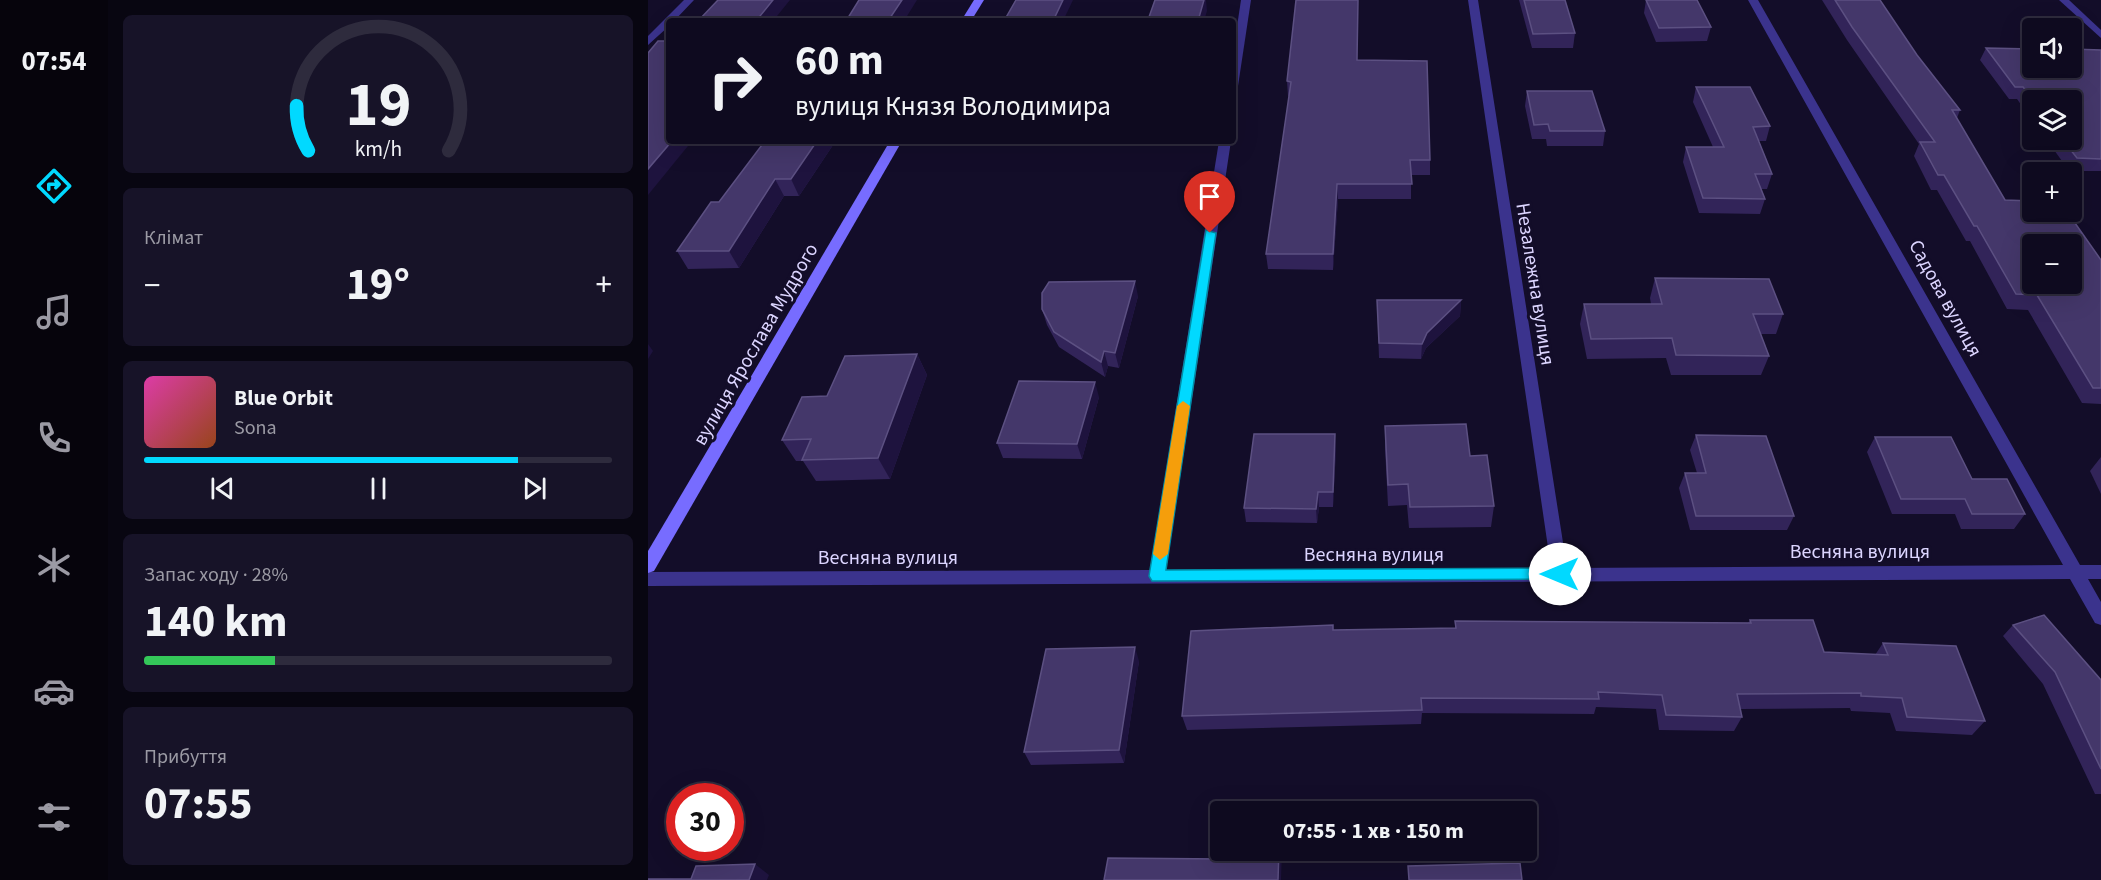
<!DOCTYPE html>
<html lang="uk">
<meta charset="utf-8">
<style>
:root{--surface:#0e0a1f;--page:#171328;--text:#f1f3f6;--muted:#9b9aa4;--line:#2e2b3d;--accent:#01d9ff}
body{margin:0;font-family:"Source Sans 3",sans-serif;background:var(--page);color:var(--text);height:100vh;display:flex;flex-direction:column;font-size:22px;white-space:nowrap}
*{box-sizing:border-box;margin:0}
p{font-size:20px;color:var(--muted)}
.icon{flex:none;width:33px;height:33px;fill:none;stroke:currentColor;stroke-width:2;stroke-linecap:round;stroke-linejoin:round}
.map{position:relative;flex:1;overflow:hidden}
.side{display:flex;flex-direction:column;gap:15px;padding:15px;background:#080611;width:540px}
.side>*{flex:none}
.guide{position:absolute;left:18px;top:18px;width:570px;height:126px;border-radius:6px;box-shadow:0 6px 24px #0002,0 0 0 2px var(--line);background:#0e0a1f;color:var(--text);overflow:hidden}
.fabs{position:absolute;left:1374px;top:18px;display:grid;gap:12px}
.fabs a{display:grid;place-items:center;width:60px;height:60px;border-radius:6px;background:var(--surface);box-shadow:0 6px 24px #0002,0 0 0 2px var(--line);font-size:30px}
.speed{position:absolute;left:18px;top:783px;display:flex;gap:12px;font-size:30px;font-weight:700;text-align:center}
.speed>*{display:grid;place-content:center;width:78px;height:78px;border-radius:50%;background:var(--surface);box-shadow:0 6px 24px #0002,0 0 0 2px var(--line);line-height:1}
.speed .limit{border:9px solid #d22;background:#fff;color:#111}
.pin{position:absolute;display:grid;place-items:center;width:51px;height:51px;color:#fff;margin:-62px -26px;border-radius:50% 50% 50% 0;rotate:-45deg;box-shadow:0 0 6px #0007}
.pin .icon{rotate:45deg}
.me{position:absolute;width:66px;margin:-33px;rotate:270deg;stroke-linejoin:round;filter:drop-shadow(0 0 4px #0008)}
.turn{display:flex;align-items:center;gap:21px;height:126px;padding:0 30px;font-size:27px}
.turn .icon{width:78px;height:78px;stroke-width:2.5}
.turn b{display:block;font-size:42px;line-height:51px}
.big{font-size:45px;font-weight:700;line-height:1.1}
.side .card{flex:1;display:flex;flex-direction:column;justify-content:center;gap:9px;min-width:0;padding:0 21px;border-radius:9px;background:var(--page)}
.side .dial{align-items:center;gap:0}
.dial svg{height:156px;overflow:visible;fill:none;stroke:var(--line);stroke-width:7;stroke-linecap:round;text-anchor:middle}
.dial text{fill:var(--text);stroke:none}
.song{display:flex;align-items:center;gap:18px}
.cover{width:72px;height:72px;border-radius:9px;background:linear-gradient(135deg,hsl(320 70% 55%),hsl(20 70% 35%))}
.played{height:6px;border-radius:3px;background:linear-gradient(90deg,var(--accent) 80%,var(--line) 80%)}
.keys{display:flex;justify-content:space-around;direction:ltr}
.heat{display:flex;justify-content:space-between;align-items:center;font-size:33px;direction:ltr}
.charge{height:9px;border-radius:4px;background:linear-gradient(90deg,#34c759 28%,var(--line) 0)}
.trip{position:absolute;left:562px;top:801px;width:327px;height:60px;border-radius:6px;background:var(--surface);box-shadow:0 6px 24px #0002,0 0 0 2px var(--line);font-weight:700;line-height:60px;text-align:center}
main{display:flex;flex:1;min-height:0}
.tab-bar{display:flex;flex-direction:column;width:108px;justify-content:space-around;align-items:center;background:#06040c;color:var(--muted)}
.tab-bar .icon{width:42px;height:42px}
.tab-bar .current{color:var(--accent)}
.tab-bar b{font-size:27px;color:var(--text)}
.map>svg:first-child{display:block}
</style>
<main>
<nav class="tab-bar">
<b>07:54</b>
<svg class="icon current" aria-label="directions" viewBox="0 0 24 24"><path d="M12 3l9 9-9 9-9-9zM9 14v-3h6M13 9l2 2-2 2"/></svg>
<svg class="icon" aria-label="music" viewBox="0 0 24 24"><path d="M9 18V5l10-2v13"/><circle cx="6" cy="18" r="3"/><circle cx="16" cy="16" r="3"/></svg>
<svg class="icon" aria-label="phone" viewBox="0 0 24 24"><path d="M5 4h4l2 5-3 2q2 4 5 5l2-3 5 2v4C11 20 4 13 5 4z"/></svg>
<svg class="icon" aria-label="climate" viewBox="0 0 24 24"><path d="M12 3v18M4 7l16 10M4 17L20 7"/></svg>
<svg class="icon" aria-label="car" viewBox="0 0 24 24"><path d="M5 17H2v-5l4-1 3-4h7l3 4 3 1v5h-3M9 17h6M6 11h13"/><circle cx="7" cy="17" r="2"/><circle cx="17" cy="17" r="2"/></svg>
<svg class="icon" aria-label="filters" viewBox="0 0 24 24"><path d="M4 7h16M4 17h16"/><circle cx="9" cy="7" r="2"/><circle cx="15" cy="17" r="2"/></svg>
</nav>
<section class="side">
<div class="card dial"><svg viewBox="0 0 100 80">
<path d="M14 69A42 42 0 1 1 86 69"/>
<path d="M14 69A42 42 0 0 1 8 46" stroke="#01d9ff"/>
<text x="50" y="56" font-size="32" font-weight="700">19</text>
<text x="50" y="72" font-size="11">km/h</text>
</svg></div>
<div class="card"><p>Клімат</p>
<div class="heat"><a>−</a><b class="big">19°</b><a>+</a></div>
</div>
<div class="card">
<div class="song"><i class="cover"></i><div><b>Blue Orbit</b><p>Sona</p></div></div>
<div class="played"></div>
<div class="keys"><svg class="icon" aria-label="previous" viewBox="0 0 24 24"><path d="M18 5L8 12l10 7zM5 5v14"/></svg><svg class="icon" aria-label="pause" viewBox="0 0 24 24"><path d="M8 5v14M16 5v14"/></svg><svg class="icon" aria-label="next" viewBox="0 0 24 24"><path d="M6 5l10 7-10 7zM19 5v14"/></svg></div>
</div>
<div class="card"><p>Запас ходу · 28%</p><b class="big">140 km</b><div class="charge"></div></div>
<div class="card"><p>Прибуття</p><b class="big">07:55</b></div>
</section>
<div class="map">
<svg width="1453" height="880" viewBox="0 0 1453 880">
<rect width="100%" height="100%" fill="#130d29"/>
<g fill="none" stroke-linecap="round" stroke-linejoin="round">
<g fill="#3b338d" fill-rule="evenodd">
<polygon points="36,0 46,0 26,21 21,21 21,26 0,45 0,36"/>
<polygon points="593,0 603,0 590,86 585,89 585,53"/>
<polygon points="820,0 830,0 919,568 1415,565 1100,0 1110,0 1432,565 1453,565 1453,579 1440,579 1453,602 1453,625 1447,623 1422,579 0,586 0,572 502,570 571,141 583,141 518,570 903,568"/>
<polygon points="1411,0 1421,0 1453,30 1453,38"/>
</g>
<g fill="#776cff" fill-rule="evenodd">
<polygon points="326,0 336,0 323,21 313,21"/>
<polygon points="242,141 254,141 6,571 0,573 0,551"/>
</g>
</g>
<g fill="#322459">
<polygon points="871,0 917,0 927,33 925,48 884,48"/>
<polygon points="998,0 1063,27 1059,41 1008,42 996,13"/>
<polygon points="1174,0 1232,0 1269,55 1312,110 1309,118 1357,200 1401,223 1453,260 1453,404 1434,403 1380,310 1359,309 1322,241 1318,241 1289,190 1283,190 1266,156 1271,144 1199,40"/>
<polygon points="1338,48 1453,50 1453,171 1421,171 1399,140 1424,140 1424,100 1384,100 1384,120 1369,99 1361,99 1332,60"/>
<polygon points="710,60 782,160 782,175 763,175 763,199 690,199 685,270 620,269 618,254 641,96 640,96 639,81"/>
<polygon points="1048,87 1122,126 1118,141 1111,141 1124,174 1119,189 1113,189 1117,199 1112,214 1051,213 1035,162 1038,147 1065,147 1045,102"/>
<polygon points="879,91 957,131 955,146 899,146 898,139 884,139 877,106"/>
<polygon points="185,145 151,196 136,196 91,268 40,269 29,251 71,202"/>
<polygon points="1007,278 1135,314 1128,334 1113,334 1121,356 1113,375 1023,375 1018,358 939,359 932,324 936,304 1003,304 1002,298"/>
<polygon points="490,296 471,368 460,366 457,377 411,347 399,325 394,309"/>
<polygon points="729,300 813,300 812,316 778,348 773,359 731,358"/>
<polygon points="269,354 279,375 242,479 168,481 155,461 148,461 134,440 179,396"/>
<polygon points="451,397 434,459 355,458 349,443"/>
<polygon points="737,426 822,456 846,506 843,527 761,528 759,505 740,506 737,448"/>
<polygon points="1048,435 1146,516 1139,530 1042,530 1031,488 1037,473 1049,473 1042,450"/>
<polygon points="1227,437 1324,479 1377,514 1366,529 1313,529 1307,514 1244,514 1219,452"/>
<polygon points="688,449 685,507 671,507 669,523 598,522 596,508"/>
<polygon points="1453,457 1453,494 1442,471"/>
<polygon points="1102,620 1176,652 1227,655 1235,643 1337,721 1324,735 1248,731 1242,713 1203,711 1202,708 1092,709 1094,717 1086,731 1011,730 1008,709 948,707 946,714 774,713 773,724 539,730 534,716 685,630 807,628 807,621 1100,623"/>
<polygon points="1365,625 1453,680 1453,794 1447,794 1395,684 1355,636"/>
<polygon points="491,661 476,763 383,765 376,752"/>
</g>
<g fill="#1e133e">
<polygon points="125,0 142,0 125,21 108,21"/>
<polygon points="254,0 269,0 256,21 240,21"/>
<polygon points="415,0 425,0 415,21 405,21"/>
<polygon points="556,0 558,0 559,11 556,21 550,21"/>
<polygon points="24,141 44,141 0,195 0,169"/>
<polygon points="169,141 184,141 185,145 151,196 143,179"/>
<polygon points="127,179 136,196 91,268 81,251"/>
<polygon points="689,184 690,199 685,270 685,254"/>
<polygon points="487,281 490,296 471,368 467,353"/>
<polygon points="813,300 812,316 778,348 773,359 774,344 779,333"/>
<polygon points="0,344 5,351 0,359"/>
<polygon points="456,351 460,366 457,377 453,362"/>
<polygon points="269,354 279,375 242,479 230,458"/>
<polygon points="447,382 451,397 434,459 429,444"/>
<polygon points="687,434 688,449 685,507 685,492"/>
<polygon points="670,492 671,507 669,523 668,509"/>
<polygon points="487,647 491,661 476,763 471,750"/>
<polygon points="631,850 634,850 633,880 630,880"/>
<polygon points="107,864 121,875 119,880 101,880"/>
</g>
<g fill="#44376a" stroke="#5c5082" stroke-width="1.5" fill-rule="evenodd">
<polygon points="70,0 125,0 108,21 50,21"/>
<polygon points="211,0 254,0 240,21 198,21"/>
<polygon points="368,0 415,0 405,21 356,21"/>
<polygon points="507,0 556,0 550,21 504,21 506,17 501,17"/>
<polygon points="648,0 710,0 709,60 779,61 782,160 762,160 764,184 689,184 685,254 618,254 643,82 639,81"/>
<polygon points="876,0 917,0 927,33 885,34"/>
<polygon points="998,0 1049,0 1063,27 1011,28"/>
<path d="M1187,0H1232L1269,55L1312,110H1304L1357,200L1384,201V212H1394L1401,223H1427L1453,260V388H1445L1389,295L1368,294L1329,226H1326L1296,175H1290L1272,142H1287L1204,27ZM1384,244H1424V284H1384Z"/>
<polygon points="10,41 21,41 21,141 24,141 0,169 0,53"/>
<polygon points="1338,48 1384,49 1384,68 1424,68 1424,49 1453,50 1453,159 1429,158 1415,140 1424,140 1424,100 1386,100 1375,87 1367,87"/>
<polygon points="1048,87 1102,87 1122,126 1105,127 1124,174 1107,174 1117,199 1055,198 1038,147 1076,147"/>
<polygon points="879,91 944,91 957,131 902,131 900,124 886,125"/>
<polygon points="117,141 169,141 143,179 127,179 81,251 29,251 63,202 71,202"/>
<polygon points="1007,278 1121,279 1135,314 1105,314 1121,356 1028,355 1024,338 943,339 936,304 1014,304"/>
<polygon points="487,281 467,353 456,351 453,362 406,332 394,309 394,293 401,282"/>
<polygon points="729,300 813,300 779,333 774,344 731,343"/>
<polygon points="269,354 230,458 154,460 163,439 134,440 154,397 179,396 197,356"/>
<polygon points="371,381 447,382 429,444 349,443"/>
<polygon points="818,424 822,456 839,455 846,506 762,507 760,484 740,485 737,426"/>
<polygon points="606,434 687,434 685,492 670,492 668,509 596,508"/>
<polygon points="1048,435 1118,436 1146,516 1048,516 1037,473 1058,473"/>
<polygon points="1227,437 1303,437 1324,479 1359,479 1377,514 1324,514 1317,499 1253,499"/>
<polygon points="1396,615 1453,680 1453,769 1407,672 1365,625"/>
<polygon points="1102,620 1165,620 1176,652 1240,655 1235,643 1308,646 1337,721 1259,717 1254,698 1213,696 1213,693 1089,694 1094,717 1018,715 1014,695 950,692 951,699 773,698 774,710 534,716 543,631 685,625 685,630 808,628 807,621 1103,623"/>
<polygon points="487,647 471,750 376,752 398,649"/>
<polygon points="577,850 631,850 630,880 456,880 460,858 576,859"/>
<polygon points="872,863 874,880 761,880 760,866"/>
<polygon points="107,864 101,880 0,880 0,879 43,879 48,866"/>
</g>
<polygon fill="#01d9ff" stroke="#018da6" stroke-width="1.5" points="558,230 568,233 518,570 912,568 918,570 920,574 918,579 504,581 501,576"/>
<polygon fill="#f59e0b" points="535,401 542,406 520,554 512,560 505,554 529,406"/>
<g text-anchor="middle" stroke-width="6" stroke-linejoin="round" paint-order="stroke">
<g font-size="20" fill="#dcd5ff" stroke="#130d29">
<text transform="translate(888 284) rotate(81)" y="7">Незалежна вулиця</text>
<text transform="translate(1298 298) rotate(61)" y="7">Садова вулиця</text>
<text transform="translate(107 344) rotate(-60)" y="7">вулиця Ярослава Мудрого</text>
<text x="1212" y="558">Весняна вулиця</text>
<text x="726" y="561">Весняна вулиця</text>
<text x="240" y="564">Весняна вулиця</text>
</g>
</g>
</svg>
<div class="fabs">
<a><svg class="icon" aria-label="sound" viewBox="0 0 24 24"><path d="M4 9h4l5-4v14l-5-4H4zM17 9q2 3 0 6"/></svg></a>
<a><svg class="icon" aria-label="layers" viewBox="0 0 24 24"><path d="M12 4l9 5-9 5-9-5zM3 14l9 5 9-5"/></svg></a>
<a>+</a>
<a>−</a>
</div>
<div class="speed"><div class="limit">30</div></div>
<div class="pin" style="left:562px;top:233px;background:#d93025"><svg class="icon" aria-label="arrive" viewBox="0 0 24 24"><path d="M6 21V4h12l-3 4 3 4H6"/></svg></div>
<svg class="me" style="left:912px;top:574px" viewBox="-20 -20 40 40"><circle r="19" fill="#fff"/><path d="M0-13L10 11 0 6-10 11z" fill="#01d9ff"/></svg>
<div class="trip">07:55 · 1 хв · 150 m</div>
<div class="guide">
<div class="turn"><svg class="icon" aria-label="right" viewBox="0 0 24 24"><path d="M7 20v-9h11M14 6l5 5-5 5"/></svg><div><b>60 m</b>вулиця Князя Володимира</div></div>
</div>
</div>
</main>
